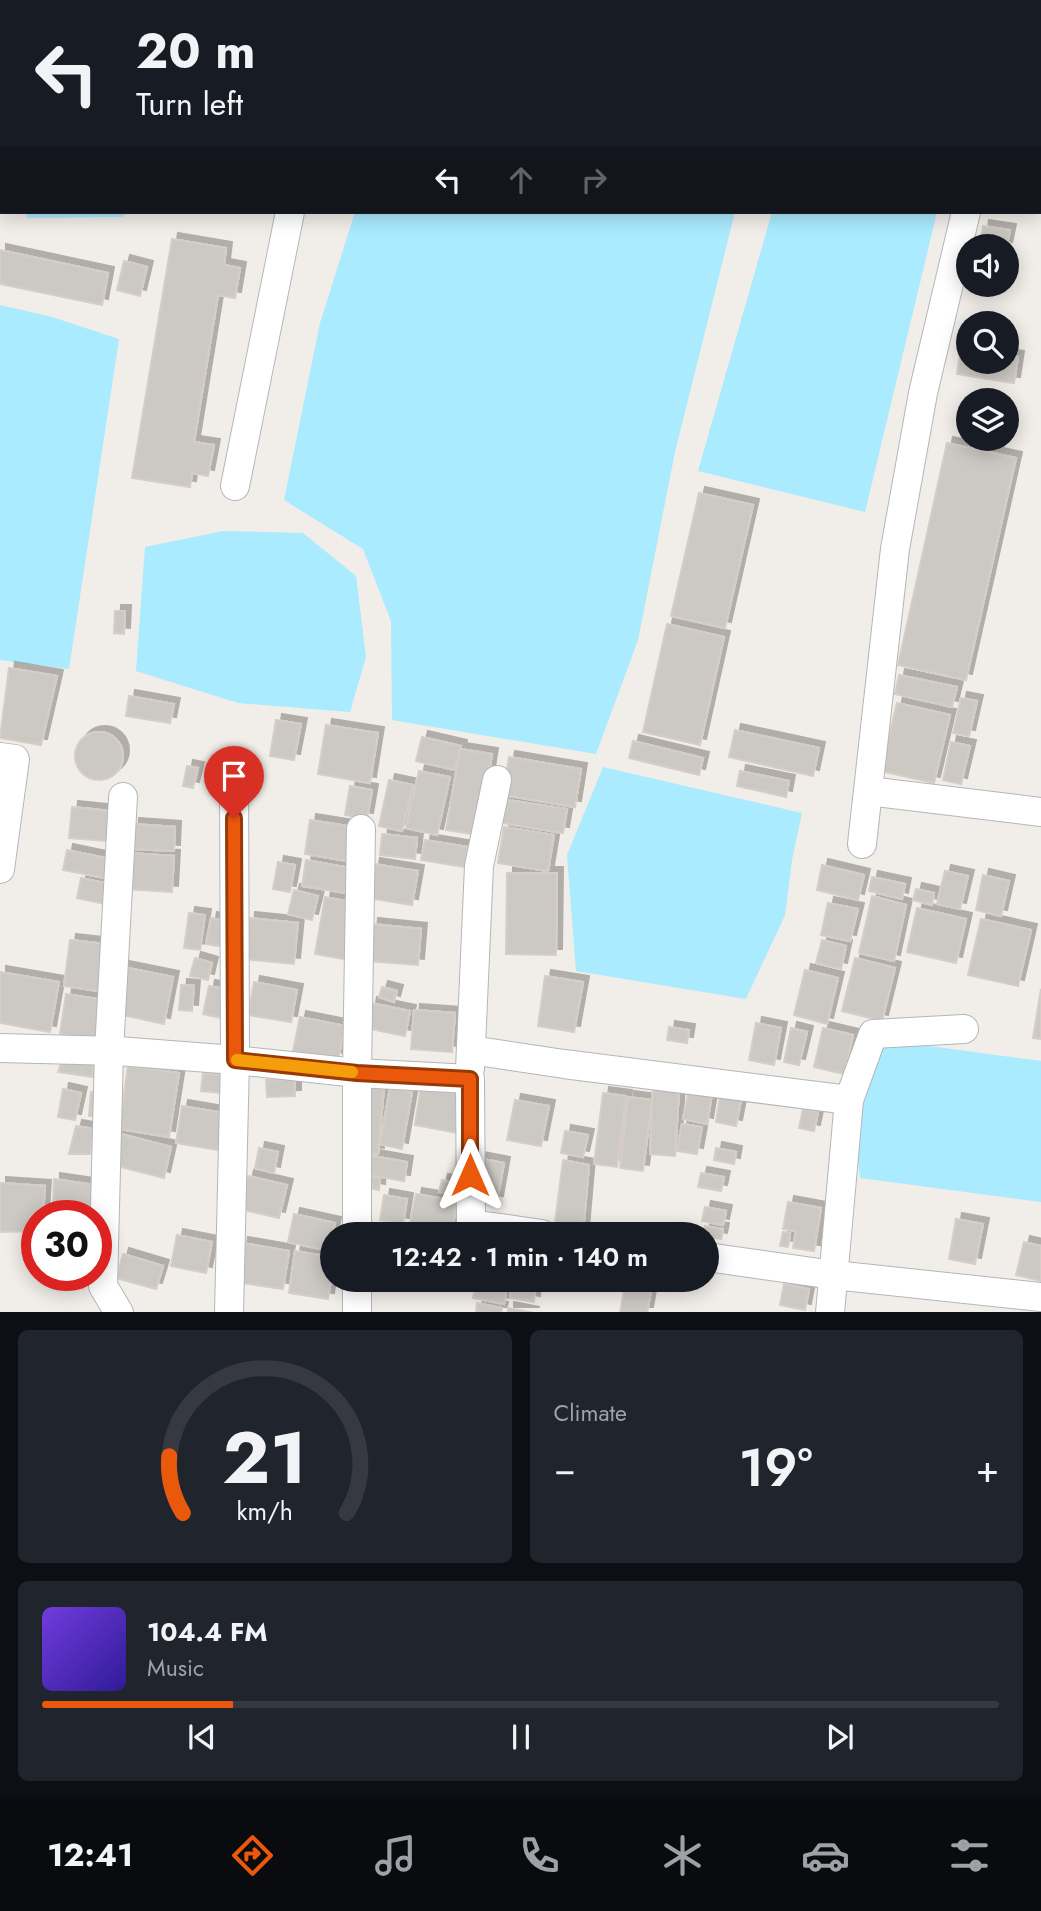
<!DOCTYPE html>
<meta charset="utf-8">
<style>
:root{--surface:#171b24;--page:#20242c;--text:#f1f3f6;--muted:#9ea1a6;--line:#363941;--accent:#ea580c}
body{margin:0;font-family:Jost,sans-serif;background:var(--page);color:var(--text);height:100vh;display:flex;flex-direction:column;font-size:26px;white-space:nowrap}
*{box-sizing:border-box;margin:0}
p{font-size:23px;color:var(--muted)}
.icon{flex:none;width:38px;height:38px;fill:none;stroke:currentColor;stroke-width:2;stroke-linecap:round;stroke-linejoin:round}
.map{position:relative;height:1312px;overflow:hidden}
.side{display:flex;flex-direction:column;gap:18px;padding:18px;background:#0d0f14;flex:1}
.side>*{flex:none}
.banner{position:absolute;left:0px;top:0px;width:1041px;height:214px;box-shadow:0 4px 18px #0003;background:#171b24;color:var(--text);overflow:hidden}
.fabs{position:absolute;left:956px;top:234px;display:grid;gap:14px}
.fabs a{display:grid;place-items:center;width:63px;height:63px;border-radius:50%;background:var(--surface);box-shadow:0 4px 18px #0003;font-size:35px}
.speed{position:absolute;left:21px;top:1200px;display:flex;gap:14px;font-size:35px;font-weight:700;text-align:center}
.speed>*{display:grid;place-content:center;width:91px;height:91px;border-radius:50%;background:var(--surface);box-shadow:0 4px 18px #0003;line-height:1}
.speed .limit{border:10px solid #d22;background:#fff;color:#111}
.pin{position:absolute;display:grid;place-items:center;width:60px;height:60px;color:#fff;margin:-72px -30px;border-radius:50% 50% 50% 0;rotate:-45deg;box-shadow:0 0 7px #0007}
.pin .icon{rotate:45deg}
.me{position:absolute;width:77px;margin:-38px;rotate:0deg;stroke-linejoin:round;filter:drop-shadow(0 0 5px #0008)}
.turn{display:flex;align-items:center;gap:24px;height:147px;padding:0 21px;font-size:32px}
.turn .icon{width:91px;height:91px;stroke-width:2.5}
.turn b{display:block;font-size:49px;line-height:60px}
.lanes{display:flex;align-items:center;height:66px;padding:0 21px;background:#0003;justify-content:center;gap:35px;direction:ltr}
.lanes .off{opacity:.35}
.big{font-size:52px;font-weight:600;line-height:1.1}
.side .tile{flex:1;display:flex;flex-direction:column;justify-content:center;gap:10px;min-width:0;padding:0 24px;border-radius:10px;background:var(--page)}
.side .dial{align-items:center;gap:0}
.dial svg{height:182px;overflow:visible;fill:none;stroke:var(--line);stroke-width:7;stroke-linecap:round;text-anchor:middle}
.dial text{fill:var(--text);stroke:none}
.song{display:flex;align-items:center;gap:21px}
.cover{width:84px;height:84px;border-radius:10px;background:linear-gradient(135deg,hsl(260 70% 55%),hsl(250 70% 35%))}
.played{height:7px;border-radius:4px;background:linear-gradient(90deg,var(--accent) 20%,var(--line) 20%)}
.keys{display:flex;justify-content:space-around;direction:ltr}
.heat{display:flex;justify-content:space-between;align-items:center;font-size:38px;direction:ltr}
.side .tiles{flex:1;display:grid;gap:18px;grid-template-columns:1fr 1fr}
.tile:last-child{grid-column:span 2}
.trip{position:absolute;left:320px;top:1222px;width:399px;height:70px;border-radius:35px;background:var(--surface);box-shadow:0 4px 18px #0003;font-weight:600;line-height:70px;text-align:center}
.tabs{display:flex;height:112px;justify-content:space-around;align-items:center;background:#090b0e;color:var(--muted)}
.tabs .icon{width:49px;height:49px}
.tabs .active{color:var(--accent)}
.tabs b{font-size:32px;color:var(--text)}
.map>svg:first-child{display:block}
</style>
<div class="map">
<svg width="1041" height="1313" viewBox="0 0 1041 1313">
<defs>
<filter id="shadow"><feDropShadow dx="6" dy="-6" stdDeviation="0" flood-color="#0004"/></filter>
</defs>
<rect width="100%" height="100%" fill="#f1ede8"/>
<g fill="#aaebff">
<rect x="14" y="0" width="154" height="2"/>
<polygon points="26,212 129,212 122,217 27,218"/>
<polygon points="355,212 735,212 675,452 638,640 596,754 392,720 391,621 363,549 284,500 320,323"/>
<polygon points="772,212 937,212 865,512 698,471"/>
<polygon points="0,305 52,317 119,339 69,669 0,660"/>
<polygon points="223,531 303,533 356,576 366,657 350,712 238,703 136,671 145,547"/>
<polygon points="603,767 802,813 792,860 785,915 746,999 576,971 567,855"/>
<polygon points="878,1039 1041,1061 1041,1202 860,1178 853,1115"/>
</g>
<g fill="#ccc8c4" stroke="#d6cec6" stroke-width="2" filter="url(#shadow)">
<polygon points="414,0 453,0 456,1 414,2"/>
<polygon points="983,226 1010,230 1006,249 1006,247 980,247"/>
<polygon points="172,239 226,248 224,265 240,268 235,298 218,295 194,442 214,445 208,476 192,473 190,487 132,478"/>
<polygon points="0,250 108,273 102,305 0,284"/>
<polygon points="124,261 147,267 140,296 117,290"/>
<polygon points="961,348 968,349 968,362 1006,362 1006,355 1018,357 1014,383 957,374"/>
<polygon points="947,443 1016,458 966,680 898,665"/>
<polygon points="699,493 753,505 725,628 671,616"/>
<polygon points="115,611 125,611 124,634 114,633"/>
<polygon points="667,624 724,637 700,745 643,732"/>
<polygon points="9,668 57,676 41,745 0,738"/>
<polygon points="899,675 957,687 952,707 895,694"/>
<polygon points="129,696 174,704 170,723 126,716"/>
<polygon points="961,698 977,701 969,736 953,733"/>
<polygon points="897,703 950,715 934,783 881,771"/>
<polygon points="276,720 301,724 294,760 270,756"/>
<polygon points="326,725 378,733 370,783 318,774"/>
<polygon points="735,730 819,748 813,776 729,757"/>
<circle cx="99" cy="756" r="24"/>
<polygon points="422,737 461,746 455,770 416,761"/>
<polygon points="633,741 703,758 699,775 629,758"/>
<polygon points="951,742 970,746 961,784 943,780"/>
<polygon points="460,749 492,754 479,835 446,830"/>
<polygon points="509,757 581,769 575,807 503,795"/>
<polygon points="187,766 198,768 193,788 183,786"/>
<polygon points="419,771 450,777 437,835 406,828"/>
<polygon points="740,771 789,781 786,797 737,786"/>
<polygon points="389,780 413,785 402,831 379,826"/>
<polygon points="350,786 372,790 367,819 345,815"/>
<polygon points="501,799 567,809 563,833 497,822"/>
<polygon points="72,807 110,811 107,841 69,838"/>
<polygon points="310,820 354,827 348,861 305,854"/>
<polygon points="133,824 175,827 174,851 131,849"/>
<polygon points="504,827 554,835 548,871 498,863"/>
<polygon points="382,834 417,838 415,859 380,855"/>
<polygon points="425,840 468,847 465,867 421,860"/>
<polygon points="67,850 115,860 111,879 63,870"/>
<polygon points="128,853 174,856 172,892 126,889"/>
<polygon points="306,860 350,868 346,893 302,886"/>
<polygon points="278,862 295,865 290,892 273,889"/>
<polygon points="374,864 418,871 412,905 368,898"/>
<polygon points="822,865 864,875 858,900 817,890"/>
<polygon points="945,871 968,876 960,909 937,904"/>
<polygon points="507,873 557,873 556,955 506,954"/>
<polygon points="983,875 1009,881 1001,916 976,910"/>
<polygon points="872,877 905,884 902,899 869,891"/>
<polygon points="81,878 114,885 110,905 77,898"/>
<polygon points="916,889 934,893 932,905 913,900"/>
<polygon points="294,890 318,896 312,920 288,914"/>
<polygon points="872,896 906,905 894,961 859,953"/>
<polygon points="325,897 355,903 344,959 315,954"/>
<polygon points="828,903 858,909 850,941 821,935"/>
<polygon points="917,908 966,919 956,963 907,952"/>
<polygon points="189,913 205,915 200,950 184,948"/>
<polygon points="211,918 229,922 224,947 206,944"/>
<polygon points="249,918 298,923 294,964 245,959"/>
<polygon points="981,919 1031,930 1018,986 968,975"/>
<polygon points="372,924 421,929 418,965 369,961"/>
<polygon points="70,940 105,944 99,991 64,986"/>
<polygon points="822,940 846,946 841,969 816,963"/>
<polygon points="195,958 212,963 208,980 190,976"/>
<polygon points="855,958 895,968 882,1021 842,1011"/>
<polygon points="123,967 173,977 164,1024 114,1013"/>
<polygon points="805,970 838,978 827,1024 794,1015"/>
<polygon points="0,972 59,982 50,1032 0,1023"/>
<polygon points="545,976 583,982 574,1032 538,1026"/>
<polygon points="254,982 297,990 291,1022 248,1015"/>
<polygon points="181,985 194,986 192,1011 179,1010"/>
<polygon points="209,986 231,990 225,1019 203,1014"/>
<polygon points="382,987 397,991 394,1002 379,997"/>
<polygon points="1041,989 1041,1039 1033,1038"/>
<polygon points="66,994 110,1001 103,1041 60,1034"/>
<polygon points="371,1003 410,1011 405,1036 366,1028"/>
<polygon points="414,1010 455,1013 452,1052 411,1049"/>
<polygon points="300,1017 345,1026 338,1059 293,1051"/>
<polygon points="756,1023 781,1028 774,1065 749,1060"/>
<polygon points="669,1027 689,1030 687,1043 667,1040"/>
<polygon points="791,1028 807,1032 799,1065 784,1062"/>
<polygon points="823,1028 853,1035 844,1074 814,1067"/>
<polygon points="64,1056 93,1060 93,1077 58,1072"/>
<polygon points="128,1066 179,1073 169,1137 119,1129"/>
<polygon points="203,1073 225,1076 223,1093 201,1091"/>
<polygon points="295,1079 295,1096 267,1097 266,1080"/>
<polygon points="364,1086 384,1088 378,1154 359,1152"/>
<polygon points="421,1086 465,1094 458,1133 415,1125"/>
<polygon points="390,1088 412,1092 402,1149 380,1144"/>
<polygon points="653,1088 679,1091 675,1156 650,1154"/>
<polygon points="63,1089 81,1093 75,1120 58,1117"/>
<polygon points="689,1090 712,1094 707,1124 683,1119"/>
<polygon points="91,1092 104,1093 102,1117 89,1116"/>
<polygon points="603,1093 626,1096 617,1167 594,1164"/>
<polygon points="720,1096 741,1100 736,1126 716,1122"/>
<polygon points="628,1097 652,1100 643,1171 620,1168"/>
<polygon points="515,1100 549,1106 541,1146 507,1140"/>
<polygon points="182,1106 224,1113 218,1150 176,1143"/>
<polygon points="803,1109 818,1112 814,1131 799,1128"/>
<polygon points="682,1124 702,1127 697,1154 677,1151"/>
<polygon points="76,1126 94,1129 90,1154 69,1154"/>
<polygon points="565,1131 588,1135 583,1157 561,1153"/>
<polygon points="117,1133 171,1147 164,1178 109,1164"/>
<polygon points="259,1148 278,1152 274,1173 255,1168"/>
<polygon points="716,1148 736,1152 734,1164 714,1160"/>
<polygon points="367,1155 407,1162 404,1181 364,1174"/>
<polygon points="478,1158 504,1163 497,1202 471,1198"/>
<polygon points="563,1160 589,1165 583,1233 554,1230"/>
<polygon points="701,1173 724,1177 721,1191 698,1187"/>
<polygon points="248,1176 287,1185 279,1218 240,1209"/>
<polygon points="366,1176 380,1178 379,1190 364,1187"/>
<polygon points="54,1179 102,1186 99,1215 53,1212"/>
<polygon points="442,1180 457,1183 455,1195 439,1192"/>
<polygon points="0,1183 45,1186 43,1216 37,1216 37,1231 0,1232"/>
<polygon points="416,1194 457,1201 452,1232 410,1224"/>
<polygon points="384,1195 407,1199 403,1224 380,1220"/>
<polygon points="788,1202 821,1208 814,1251 793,1248 796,1231 783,1229"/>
<polygon points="705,1207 726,1211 723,1225 702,1221"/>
<polygon points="294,1214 335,1223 329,1251 288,1242"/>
<polygon points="956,1219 983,1224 975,1264 949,1259"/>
<polygon points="705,1226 723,1229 721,1239 707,1237 707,1234 703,1234"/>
<polygon points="783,1232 790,1233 788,1247 780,1246"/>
<polygon points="177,1235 212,1242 206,1273 171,1266"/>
<polygon points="1024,1242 1041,1246 1041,1281 1016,1275"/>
<polygon points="242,1243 289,1251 283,1289 236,1282"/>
<polygon points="295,1251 332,1257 332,1273 328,1299 289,1293"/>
<polygon points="123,1254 163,1266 156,1289 116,1278"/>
<polygon points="59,1276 86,1276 83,1289 58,1279"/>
<polygon points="430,1279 446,1279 445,1289 429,1286"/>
<polygon points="477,1279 508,1279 504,1304 473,1298"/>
<polygon points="511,1279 536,1279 534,1302 510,1298"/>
<polygon points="626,1280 652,1285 647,1313 620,1313"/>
<polygon points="784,1284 809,1289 805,1310 780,1305"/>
<polygon points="477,1303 502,1308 501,1313 476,1313"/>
<polygon points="508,1308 534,1313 508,1313"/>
</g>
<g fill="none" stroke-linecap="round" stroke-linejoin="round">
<g stroke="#b3b7ba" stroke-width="30">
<g id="street">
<polyline points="329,2 329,0"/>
<polyline points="1018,2 1019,0"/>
<polyline points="235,486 290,212"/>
<polyline points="0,757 15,759 0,869"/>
<polyline points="868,791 1041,812"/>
<polyline points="862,844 895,549 923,393 966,212"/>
<polyline points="0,1048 118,1051 235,1060 357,1073 470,1079 471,1224 542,1234"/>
<polyline points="471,1050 564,1064 849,1100 873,1034 964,1029"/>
<polyline points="470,1069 479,866 497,780"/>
<polyline points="357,1234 357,1073 361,829"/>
<polyline points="707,1257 834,1275 1041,1297"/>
<polyline points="357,1279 357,1313"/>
<polyline points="119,1313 103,1286 109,1051 123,797"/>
<polyline points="229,1313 235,1060 234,764"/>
<polyline points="830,1313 849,1100"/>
</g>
</g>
<use href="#street" stroke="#fff" stroke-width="28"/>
</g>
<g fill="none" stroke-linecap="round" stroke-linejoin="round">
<g stroke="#983908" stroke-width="18">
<polyline id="route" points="234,818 235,1060 357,1073 470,1079 470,1175"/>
</g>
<use href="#route" stroke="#ea580c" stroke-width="12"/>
<polyline stroke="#f59e0b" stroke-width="12" points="237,1060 352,1072"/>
</g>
</svg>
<div class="fabs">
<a><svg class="icon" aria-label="sound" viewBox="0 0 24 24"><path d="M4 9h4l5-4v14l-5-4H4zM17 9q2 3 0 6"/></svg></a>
<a><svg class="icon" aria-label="search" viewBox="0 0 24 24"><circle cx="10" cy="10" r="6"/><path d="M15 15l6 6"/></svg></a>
<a><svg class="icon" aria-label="layers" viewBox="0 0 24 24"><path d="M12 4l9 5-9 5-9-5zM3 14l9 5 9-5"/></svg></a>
</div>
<div class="speed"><div class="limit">30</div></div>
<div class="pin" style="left:234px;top:818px;background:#d93025"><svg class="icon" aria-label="arrive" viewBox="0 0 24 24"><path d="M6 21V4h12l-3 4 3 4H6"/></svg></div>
<svg class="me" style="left:470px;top:1175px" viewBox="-20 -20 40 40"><path d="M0-17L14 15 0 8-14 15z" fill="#ea580c" stroke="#fff" stroke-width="4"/></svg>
<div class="trip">12:42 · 1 min · 140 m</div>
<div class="banner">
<div class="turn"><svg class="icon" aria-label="left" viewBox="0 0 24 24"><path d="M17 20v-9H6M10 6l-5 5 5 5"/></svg><div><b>20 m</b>Turn left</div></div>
<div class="lanes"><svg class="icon" aria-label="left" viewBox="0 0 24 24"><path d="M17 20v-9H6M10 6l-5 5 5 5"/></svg><svg class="icon off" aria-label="ahead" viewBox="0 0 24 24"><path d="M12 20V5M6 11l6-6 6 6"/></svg><svg class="icon off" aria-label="right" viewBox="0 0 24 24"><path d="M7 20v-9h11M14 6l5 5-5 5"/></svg></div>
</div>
</div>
<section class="side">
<div class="tiles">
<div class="tile dial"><svg viewBox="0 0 100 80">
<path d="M14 69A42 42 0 1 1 86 69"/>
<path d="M14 69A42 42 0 0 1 8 44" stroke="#ea580c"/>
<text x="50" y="56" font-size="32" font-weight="700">21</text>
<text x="50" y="72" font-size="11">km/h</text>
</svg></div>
<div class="tile"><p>Climate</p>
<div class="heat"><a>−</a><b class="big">19°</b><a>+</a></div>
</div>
<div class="tile">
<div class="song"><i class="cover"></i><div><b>104.4 FM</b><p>Music</p></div></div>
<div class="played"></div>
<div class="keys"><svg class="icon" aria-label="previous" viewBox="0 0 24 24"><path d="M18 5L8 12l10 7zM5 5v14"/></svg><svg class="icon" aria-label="pause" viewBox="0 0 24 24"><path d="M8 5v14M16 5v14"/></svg><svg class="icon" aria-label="next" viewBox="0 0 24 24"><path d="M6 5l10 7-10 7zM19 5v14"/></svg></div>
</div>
</div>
</section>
<nav class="tabs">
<b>12:41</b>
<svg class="icon active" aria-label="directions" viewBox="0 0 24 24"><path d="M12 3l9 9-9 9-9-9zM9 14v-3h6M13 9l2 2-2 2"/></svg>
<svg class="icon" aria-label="music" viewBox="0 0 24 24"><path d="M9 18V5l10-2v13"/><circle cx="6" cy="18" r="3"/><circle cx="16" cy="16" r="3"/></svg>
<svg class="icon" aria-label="phone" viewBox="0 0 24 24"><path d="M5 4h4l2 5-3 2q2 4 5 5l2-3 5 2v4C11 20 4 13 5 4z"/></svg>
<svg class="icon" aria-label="climate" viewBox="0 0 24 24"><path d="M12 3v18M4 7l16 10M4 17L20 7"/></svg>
<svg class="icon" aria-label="car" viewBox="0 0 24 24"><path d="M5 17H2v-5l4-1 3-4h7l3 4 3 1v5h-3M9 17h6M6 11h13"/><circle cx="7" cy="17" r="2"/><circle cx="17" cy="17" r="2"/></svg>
<svg class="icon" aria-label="filters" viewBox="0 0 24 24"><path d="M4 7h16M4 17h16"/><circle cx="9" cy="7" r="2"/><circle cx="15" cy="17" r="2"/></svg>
</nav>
